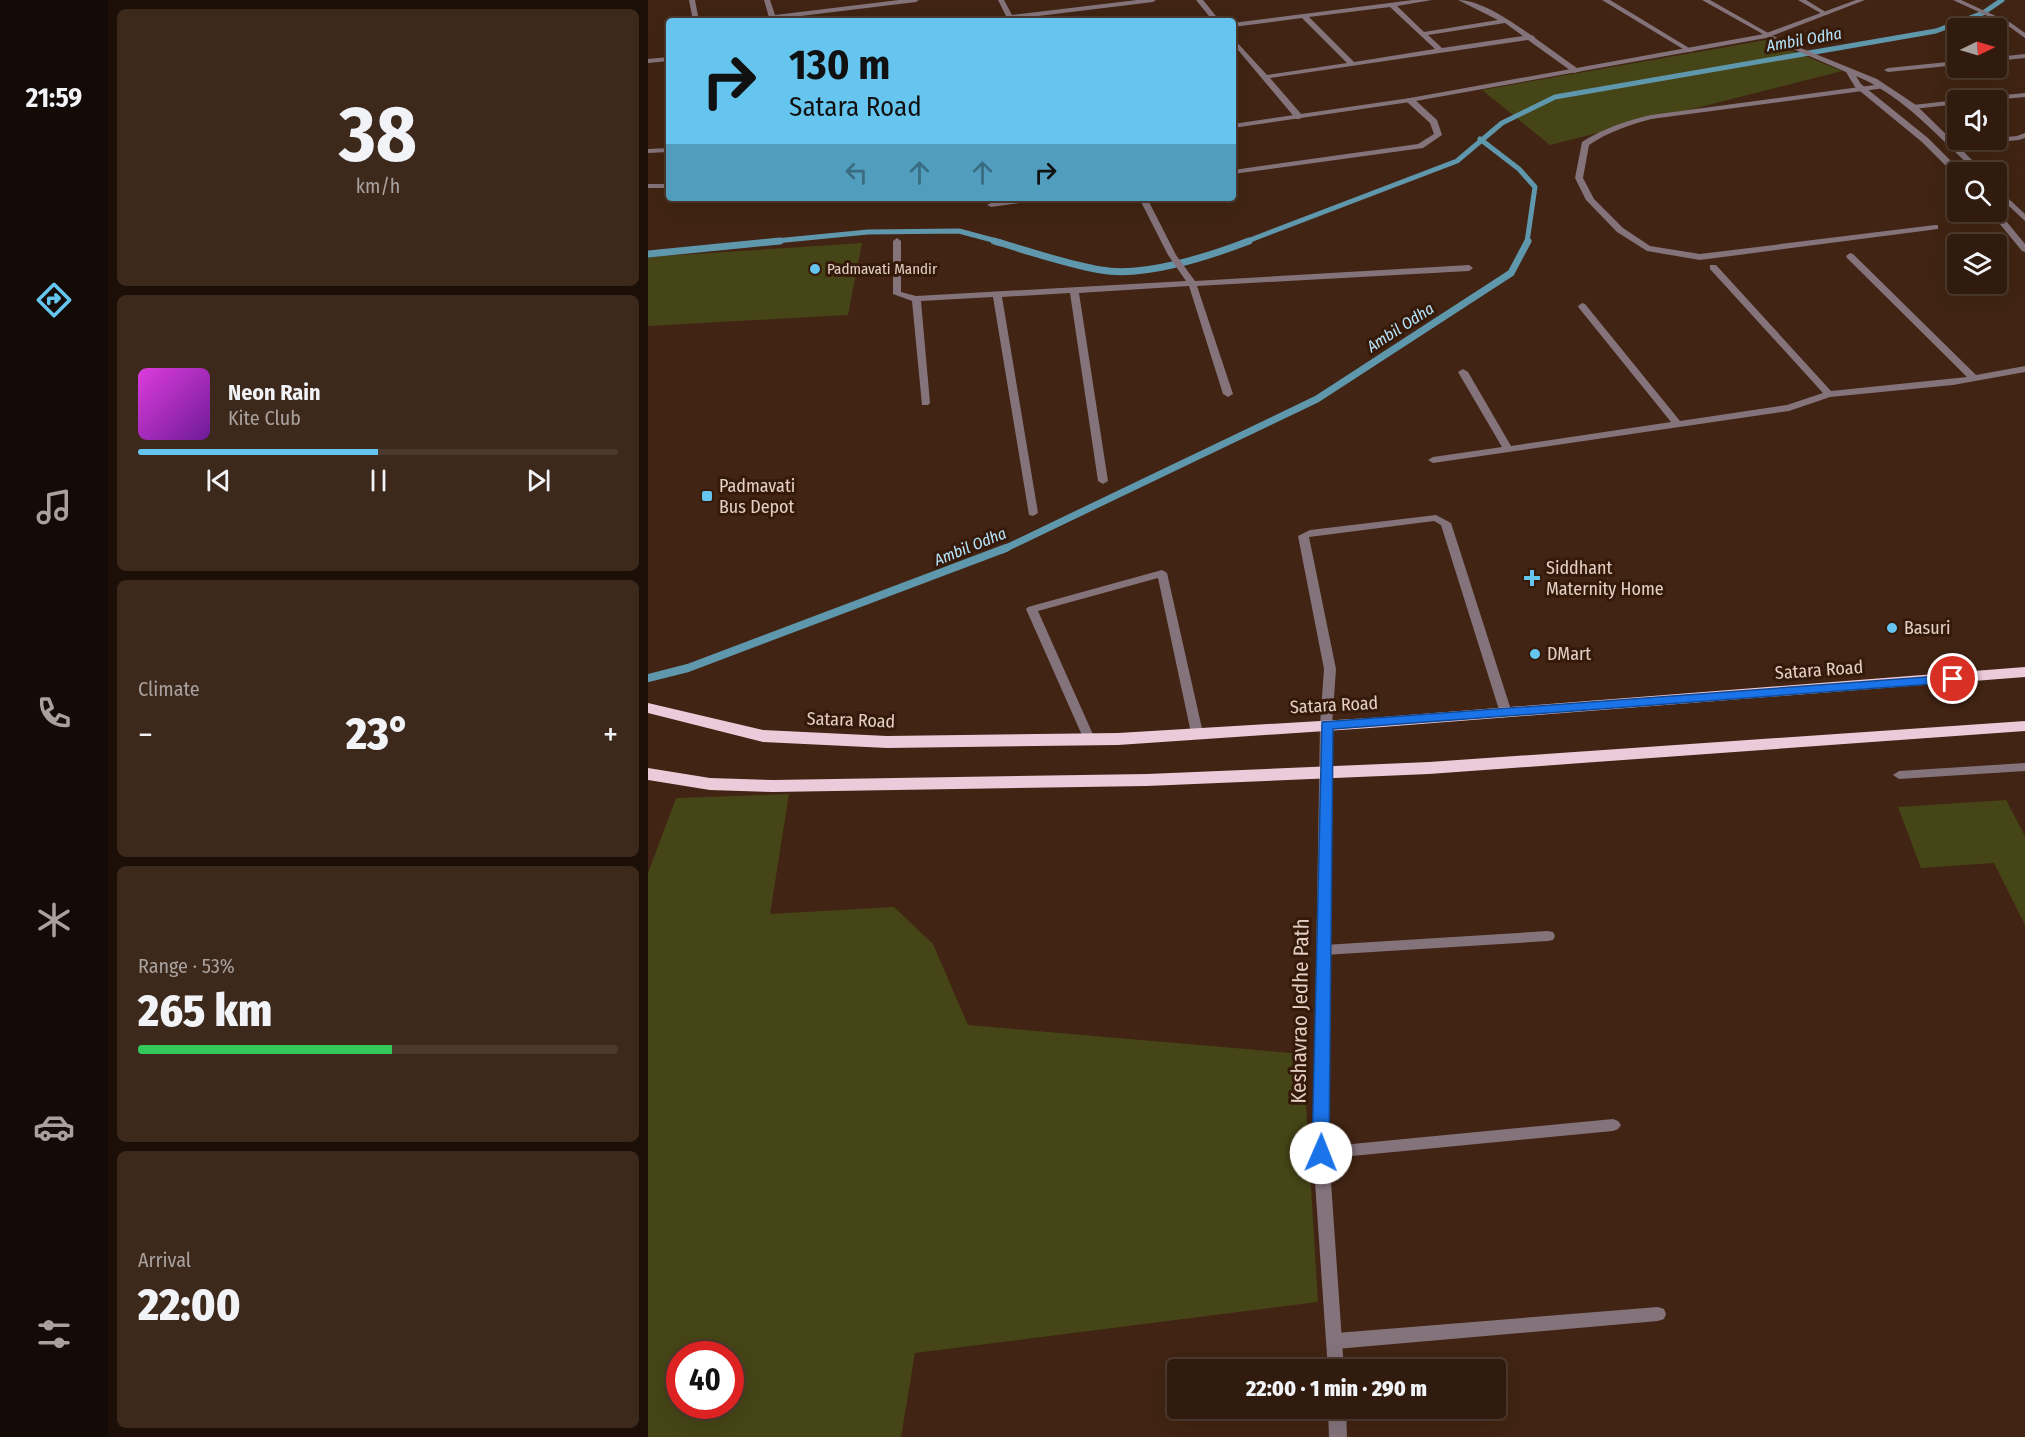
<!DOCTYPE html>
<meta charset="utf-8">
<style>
:root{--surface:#311b0e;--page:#3d281c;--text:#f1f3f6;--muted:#a8a19e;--line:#4c392e;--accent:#65c5ee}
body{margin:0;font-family:"Fira Sans Condensed",sans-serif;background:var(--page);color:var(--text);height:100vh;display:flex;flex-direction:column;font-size:22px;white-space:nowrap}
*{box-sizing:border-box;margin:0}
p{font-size:20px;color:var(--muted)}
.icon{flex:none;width:33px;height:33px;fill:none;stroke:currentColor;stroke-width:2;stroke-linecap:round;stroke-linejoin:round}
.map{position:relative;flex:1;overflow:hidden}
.drawer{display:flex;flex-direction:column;gap:9px;padding:9px;background:#1b0f08;width:540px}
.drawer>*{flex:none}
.guide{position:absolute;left:18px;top:18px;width:570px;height:183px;border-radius:6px;box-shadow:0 6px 24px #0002,0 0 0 2px var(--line);background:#65c5ee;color:#111;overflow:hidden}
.needle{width:39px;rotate:85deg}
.tools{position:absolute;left:1299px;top:18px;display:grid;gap:12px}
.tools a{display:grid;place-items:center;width:60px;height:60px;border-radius:6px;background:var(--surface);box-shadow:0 6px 24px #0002,0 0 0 2px var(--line);font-size:30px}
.speed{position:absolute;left:18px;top:1341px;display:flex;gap:12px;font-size:30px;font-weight:700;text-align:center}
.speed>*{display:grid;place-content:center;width:78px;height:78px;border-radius:50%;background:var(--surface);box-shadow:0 6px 24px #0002,0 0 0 2px var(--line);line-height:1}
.speed .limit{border:9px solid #d22;background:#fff;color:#111}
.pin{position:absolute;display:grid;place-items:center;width:51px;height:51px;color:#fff;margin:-26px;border:3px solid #fff;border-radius:50%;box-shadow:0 2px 6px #0007}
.me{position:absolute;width:66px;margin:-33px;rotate:1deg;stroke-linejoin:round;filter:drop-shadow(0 0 4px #0008)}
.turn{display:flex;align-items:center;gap:21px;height:126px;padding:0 24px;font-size:27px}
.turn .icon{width:78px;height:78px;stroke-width:2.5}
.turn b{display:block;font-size:42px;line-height:51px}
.lanes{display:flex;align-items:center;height:57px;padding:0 24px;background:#0003;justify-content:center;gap:30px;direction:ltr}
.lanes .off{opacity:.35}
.big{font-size:45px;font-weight:800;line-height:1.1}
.drawer .widget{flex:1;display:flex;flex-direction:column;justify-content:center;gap:9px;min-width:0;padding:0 21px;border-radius:9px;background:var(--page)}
.drawer .dial{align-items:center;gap:0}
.dial b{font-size:78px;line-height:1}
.song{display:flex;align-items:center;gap:18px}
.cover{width:72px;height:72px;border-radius:9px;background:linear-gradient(135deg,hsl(300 70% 55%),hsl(280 70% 35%))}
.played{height:6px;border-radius:3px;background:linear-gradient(90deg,var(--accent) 50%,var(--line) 50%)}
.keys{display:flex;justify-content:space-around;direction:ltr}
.heat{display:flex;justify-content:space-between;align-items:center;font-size:33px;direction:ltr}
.charge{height:9px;border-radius:4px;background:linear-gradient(90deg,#34c759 53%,var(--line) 0)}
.trip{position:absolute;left:519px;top:1359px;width:339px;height:60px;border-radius:6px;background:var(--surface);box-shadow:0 6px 24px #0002,0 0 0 2px var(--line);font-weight:800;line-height:60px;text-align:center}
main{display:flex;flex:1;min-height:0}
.tabs{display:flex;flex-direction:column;width:108px;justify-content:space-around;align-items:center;background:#140b06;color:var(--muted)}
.tabs .icon{width:42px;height:42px}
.tabs .current{color:var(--accent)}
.tabs b{font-size:27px;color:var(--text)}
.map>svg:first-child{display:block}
</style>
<main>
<nav class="tabs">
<b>21:59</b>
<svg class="icon current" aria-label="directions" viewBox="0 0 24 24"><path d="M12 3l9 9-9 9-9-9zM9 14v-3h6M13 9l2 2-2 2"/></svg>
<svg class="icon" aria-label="music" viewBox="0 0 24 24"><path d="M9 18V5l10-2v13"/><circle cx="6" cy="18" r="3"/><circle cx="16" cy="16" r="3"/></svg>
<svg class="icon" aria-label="phone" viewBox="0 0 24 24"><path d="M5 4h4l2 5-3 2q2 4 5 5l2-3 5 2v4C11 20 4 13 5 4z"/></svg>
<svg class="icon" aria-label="climate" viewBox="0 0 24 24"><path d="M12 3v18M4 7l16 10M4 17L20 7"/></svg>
<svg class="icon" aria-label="car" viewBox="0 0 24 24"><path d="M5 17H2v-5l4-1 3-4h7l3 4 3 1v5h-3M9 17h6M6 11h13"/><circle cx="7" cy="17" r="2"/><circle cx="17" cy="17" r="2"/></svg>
<svg class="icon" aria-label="filters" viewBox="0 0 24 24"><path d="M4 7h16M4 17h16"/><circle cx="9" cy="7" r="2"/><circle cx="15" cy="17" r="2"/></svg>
</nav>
<section class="drawer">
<div class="widget dial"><b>38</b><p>km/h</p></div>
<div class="widget">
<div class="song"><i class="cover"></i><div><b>Neon Rain</b><p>Kite Club</p></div></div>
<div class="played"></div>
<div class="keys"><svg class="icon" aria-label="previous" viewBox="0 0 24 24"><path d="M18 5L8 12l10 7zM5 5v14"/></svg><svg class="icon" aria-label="pause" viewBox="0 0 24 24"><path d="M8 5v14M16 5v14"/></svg><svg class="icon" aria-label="next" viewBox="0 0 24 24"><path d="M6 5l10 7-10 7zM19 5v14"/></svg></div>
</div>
<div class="widget"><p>Climate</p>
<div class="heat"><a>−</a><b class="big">23°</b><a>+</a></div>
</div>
<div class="widget"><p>Range · 53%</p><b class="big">265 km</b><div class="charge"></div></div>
<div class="widget"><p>Arrival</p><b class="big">22:00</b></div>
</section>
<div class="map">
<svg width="1377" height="1437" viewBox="0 0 1377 1437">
<rect width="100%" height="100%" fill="#412413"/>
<g fill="#464517" fill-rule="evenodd">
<polygon points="1118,40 1194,71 902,145 834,90"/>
<polygon points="214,243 200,315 0,326 0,257"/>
<path d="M141,794L122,914L246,907L285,944L320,1025L655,1054L670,1302L267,1353L253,1437H0V873L28,798ZM32,1354H82V1406H32Z"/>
<polygon points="1358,800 1377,836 1377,925 1346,863 1273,868 1250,807"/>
</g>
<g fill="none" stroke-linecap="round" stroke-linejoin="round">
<g stroke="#5f97ac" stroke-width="5">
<polyline points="832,139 871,169 887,187 879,242"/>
<polyline points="117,242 220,232 311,231 352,242"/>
<polyline points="597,242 809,161 854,123 907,97 1288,31 1335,13 1354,0"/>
</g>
<g stroke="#5f97ac" stroke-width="7">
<path d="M346,241C381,251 417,264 453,270C495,278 562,256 601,241"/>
<polyline points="0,254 132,241"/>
<polyline points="354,550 669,399 863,273 880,241"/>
</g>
<polyline stroke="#5f97ac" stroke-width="8" points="0,678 40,668 358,548"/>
<g fill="#84737b" fill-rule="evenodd">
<polygon points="41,0 47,0 51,21 45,21"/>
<polygon points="116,0 122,0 127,15 251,0 271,0 268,2 128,19 128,21 122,21"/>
<polygon points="350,0 356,0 364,15 489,0 508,0 505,2 366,19 367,21 333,21 358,16"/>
<polygon points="548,0 555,0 572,21 565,21"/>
<path d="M765,0H784L749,6L776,32L850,20L810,0C833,0 864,22 883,35L886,36L887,38L933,71L926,73L880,40L622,78L654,115L655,117L651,119H648L585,44V38L619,75L699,63L654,18L585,27V23ZM742,7L787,49L706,62L661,17ZM857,23L875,36L794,48L780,35Z"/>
<polygon points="954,0 962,0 1046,51 1040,52"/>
<polygon points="1054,0 1062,0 1134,41 1129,42"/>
<polygon points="1150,0 1158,0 1181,14 1176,15"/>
<polygon points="1305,0 1313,0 1363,23 1377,33 1377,38 1359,25"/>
<polygon points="1377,54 1377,58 1348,61 1348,57"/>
<polygon points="21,57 21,61 0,63 0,59"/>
<polygon points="1310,61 1310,65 1240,72 1236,70 1240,68"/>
<path d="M1234,84L1238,86L1237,88L1003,119C981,125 960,132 941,145L935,178L946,199L975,228L1002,246L1052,254L1287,225H1290V229L1052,260L999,251L969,232L938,200L927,178L934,142C956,128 978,121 1003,115Z"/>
<polygon points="1377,93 1377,97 1344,100 1323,100 1327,98"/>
<polygon points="759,98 765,98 789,120 794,135 775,148 585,174 585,170 770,144 786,134 782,123 759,102"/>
<polygon points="1310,100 1313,100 1310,100 1310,104 1265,109 1261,107 1265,105"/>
<polygon points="21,148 21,152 0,153 0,149"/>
<polygon points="376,198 397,198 393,200 343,207 339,205 343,203"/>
<polygon points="491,198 499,198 528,255 547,281 821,265 825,268 821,271 549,286 585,394 580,397 575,394 541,286 431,293 460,481 455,484 450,481 422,293 354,297 390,513 385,516 381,515 345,297 273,301 282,403 280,405 274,405 264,301 245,294 245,241 249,238 253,241 253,292 268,296 538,281 520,255"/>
<polygon points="1202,253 1205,254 1328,375 1377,366 1377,372 1305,385 1182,397 1141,411 785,463 780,460 785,457 854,447 810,372 815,369 820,372 863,446 1023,422 931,308 930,306 934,303 937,304 1032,421 1139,405 1175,393 1062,269 1062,265 1068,265 1183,391 1319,377 1199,258 1198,256"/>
<polygon points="788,515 803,523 864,713 858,717 852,713 793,525 786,521 661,537 688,669 684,725 682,728 674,728 672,725 676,669 650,536 662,530"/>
<polygon points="514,570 519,573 555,733 549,737 543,733 510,578 390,611 447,739 445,742 437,742 378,609 380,607"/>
<polygon points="1377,763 1377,771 1251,779 1245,775 1251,771"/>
<polygon points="900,931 905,932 907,936 905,940 900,941 676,955 671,954 669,950 671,946 676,945"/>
<polygon points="965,1119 970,1121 973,1125 970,1129 965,1131 673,1159 668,1157 665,1153 668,1149 673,1147"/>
<polygon points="1010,1307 1016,1309 1018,1314 1016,1319 1010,1321 688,1349 682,1346 680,1341 682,1336 688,1333"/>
</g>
<g fill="#84737b" fill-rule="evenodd">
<polygon points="1208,0 1217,0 1118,38 762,102 585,128 585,124 762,98 1116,34"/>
<path d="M1129,40H1133L1229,79L1268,105L1306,142L1348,140V138L1369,136L1377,133V138L1371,140L1310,146L1336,172H1328L1302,147H1298V143C1271,117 1244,91 1208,76L1213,84L1280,138L1314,172L1307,175L1274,142L1207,87L1198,72L1129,42Z"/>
<rect x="0" y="184" width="21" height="4"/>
<polygon points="1348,187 1377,214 1377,221 1348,194"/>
<polygon points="1349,210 1377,244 1377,252 1374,251 1342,212"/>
<polygon points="678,721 684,725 681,1153 696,1370 680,1370 665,1153 672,725"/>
<polygon points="680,1408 698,1408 699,1437 681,1437"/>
</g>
<g fill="#ebcad9" fill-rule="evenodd">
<polygon points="1377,667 1377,677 722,728 470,745 239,748 115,742 0,713 0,703 115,730 239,736 470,733 722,718"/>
<polygon points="1377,721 1377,731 781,774 499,786 125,792 62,790 0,780 0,768 62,778 125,780 499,774 781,762"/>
</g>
</g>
<polygon fill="#1a73e8" stroke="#114b97" stroke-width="1.5" points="1305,675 1312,679 1310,682 685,729 681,1153 679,1158 673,1160 667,1158 664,1153 674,722"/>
<g fill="#65c5ee" stroke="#361a09" stroke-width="2">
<circle cx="167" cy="269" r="6"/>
<rect x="53" y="490" width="12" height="12" rx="3"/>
<path d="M881 569h6v6h6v6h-6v6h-6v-6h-6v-6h6z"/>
<circle cx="1244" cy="628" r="6"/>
<circle cx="887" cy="654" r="6"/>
</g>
<g text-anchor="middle" stroke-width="6" stroke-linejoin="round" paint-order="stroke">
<g font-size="15" fill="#e3cfc5" stroke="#361a09" text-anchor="start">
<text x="179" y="274">Padmavati Mandir</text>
</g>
<g font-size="16" font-style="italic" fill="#b5e6fe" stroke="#361a09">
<text transform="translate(1156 39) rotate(-10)" y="6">Ambil Odha</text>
<text transform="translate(752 327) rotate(-33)" y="6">Ambil Odha</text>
<text transform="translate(322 546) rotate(-22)" y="6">Ambil Odha</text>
</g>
<g font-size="18" fill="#e3cfc5" stroke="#361a09" text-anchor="start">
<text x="71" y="492">Padmavati<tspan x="71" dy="21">Bus Depot</tspan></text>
<text x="898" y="574">Siddhant<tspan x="898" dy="21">Maternity Home</tspan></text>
<text x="1256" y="634">Basuri</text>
<text x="899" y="660">DMart</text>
</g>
<g font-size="18" fill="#e3cfc5" stroke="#361a09">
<text transform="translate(1171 670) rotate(-4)" y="6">Satara Road</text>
<text transform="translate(686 705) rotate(-3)" y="6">Satara Road</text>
<text transform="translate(203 720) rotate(2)" y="6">Satara Road</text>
</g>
<g font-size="21" fill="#e3cfc5" stroke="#361a09">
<text transform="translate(652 1011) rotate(-89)" y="7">Keshavrao Jedhe Path</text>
</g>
</g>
</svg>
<div class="tools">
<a><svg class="needle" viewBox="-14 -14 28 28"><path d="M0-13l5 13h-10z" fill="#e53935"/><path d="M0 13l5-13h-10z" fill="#a8a19e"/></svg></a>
<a><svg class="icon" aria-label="sound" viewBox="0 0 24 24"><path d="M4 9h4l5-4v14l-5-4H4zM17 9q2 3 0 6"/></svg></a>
<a><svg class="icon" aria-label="search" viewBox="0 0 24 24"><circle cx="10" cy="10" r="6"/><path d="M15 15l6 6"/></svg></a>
<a><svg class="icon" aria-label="layers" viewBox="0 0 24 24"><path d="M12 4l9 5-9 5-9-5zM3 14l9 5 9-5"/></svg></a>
</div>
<div class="speed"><div class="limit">40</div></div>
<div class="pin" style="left:1305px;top:679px;background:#d93025"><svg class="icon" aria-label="arrive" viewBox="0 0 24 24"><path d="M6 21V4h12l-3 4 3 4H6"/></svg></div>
<svg class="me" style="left:673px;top:1153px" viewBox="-20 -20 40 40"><circle r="19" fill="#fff"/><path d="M0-13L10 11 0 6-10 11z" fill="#1a73e8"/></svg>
<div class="trip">22:00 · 1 min · 290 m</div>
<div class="guide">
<div class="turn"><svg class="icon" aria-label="right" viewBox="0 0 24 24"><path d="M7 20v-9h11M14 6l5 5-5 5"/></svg><div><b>130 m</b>Satara Road</div></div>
<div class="lanes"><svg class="icon off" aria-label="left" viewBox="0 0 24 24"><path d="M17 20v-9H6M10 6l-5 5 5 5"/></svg><svg class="icon off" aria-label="ahead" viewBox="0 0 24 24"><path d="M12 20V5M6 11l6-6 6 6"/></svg><svg class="icon off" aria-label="ahead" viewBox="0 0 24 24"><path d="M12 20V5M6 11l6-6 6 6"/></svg><svg class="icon" aria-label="right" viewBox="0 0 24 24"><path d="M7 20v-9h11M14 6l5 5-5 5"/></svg></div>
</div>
</div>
</main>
